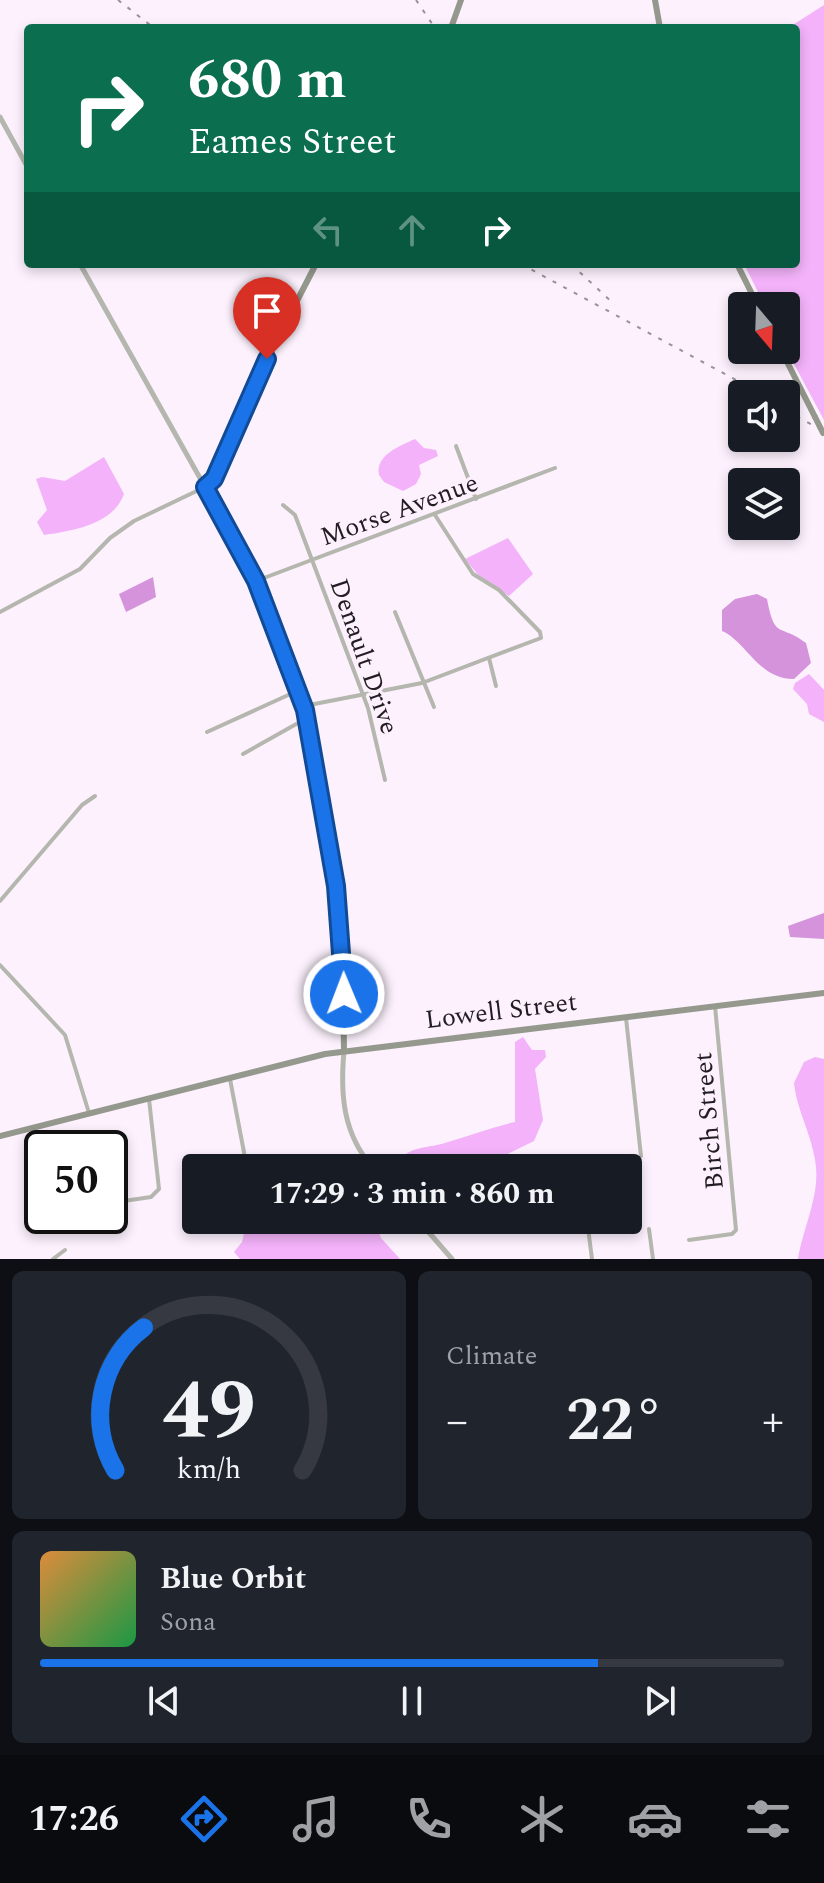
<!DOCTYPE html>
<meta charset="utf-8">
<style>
:root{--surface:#171b24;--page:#20242c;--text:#f1f3f6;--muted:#9ea1a6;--line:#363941;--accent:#1a73e8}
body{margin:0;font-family:Spectral,serif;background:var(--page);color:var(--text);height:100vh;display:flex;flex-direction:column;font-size:30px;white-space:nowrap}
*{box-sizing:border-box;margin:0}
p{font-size:26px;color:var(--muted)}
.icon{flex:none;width:44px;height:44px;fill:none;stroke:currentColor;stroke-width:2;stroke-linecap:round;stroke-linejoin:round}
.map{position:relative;height:1259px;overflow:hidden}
.panel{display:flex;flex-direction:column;gap:12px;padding:12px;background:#0d0f14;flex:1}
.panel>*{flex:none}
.banner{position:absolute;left:24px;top:24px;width:776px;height:244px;border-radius:8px;box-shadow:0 4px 12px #0003;background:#0b6e4f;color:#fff;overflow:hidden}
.needle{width:52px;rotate:161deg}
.fabs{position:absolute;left:728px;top:292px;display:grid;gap:16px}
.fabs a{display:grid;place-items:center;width:72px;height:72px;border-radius:8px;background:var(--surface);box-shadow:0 4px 12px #0003;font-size:40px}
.speed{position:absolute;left:24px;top:1130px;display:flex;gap:16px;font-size:40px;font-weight:700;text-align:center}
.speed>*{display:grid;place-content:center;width:104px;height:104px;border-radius:50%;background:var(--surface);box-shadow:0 4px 12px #0003;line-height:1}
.speed .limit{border:4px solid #111;border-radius:12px;background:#fff;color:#111}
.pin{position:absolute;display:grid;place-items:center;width:68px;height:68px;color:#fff;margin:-82px -34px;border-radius:50% 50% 50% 0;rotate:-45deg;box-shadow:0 0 8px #0007}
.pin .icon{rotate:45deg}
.me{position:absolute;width:88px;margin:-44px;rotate:359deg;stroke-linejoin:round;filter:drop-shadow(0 0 6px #0008)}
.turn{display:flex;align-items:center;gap:28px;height:168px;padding:0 32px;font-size:36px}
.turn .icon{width:104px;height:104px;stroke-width:2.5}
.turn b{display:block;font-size:56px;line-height:68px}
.lanes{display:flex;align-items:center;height:76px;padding:0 32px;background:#0003;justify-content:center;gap:40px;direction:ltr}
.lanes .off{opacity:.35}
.big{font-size:60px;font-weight:700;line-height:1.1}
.panel .card{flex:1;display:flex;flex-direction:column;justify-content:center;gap:12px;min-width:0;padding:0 28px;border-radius:12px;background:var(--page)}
.panel .dial{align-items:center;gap:0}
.dial svg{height:208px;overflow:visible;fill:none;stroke:var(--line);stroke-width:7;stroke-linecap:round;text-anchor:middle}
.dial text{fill:var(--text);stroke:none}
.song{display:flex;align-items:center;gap:24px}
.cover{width:96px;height:96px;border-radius:12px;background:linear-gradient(135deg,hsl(30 70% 55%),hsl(140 70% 35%))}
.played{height:8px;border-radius:4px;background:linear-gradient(90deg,var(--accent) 75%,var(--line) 75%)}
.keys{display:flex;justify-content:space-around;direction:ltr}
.heat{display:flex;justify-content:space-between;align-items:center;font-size:44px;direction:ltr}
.panel .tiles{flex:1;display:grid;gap:12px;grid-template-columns:1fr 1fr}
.card:last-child{grid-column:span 2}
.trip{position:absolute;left:182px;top:1154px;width:460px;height:80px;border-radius:8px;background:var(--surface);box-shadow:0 4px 12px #0003;font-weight:700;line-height:80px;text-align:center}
.menu{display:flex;height:128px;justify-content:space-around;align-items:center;background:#090b0e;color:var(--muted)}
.menu .icon{width:56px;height:56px}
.menu .active{color:var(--accent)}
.menu b{font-size:36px;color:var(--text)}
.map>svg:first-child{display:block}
</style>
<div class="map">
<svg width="824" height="1259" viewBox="0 0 824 1259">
<rect width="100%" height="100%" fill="#fcf1fd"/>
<g fill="#f3b2f9">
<polygon points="824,5 824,420 786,349 786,306 765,306 744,264 796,264 796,28 788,28"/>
<path d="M415,439L424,448L436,450L438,456L419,465L421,474L416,484L403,491L384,482L379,475C375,455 400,446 415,439Z"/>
<path d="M104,457L124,494C113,525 71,531 44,535L37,522L47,510L36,479L42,477L65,481Z"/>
<polygon points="508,538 533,574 509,596 479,576 465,559"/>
<polygon points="809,674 824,690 824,722 809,714 807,704 793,689 795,683"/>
<path d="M523,1037L532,1050H545L546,1057L535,1069L543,1120L534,1141L479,1168H398L396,1162C412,1145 427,1149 448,1142C471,1135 492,1127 515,1122V1042Z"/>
<path d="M815,1057L824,1059V1259H798C803,1228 819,1198 816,1167C813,1136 797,1112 794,1083L804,1062Z"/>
<polygon points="306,1220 375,1220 381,1238 400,1259 240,1259 234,1252 242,1242 245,1229 289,1233"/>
</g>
<g fill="#d493db">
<polygon points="153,577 156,597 126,612 119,594"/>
<path d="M757,594L767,599C775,641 780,623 806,643L811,663L794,679C758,679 746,641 722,631V610L735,599Z"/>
<polygon points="824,913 824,939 790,937 788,926"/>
</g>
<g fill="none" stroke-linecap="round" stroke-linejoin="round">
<g stroke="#b5b7af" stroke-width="4">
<polyline points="456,446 476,499"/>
<polyline points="283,505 295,515 368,708 385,780"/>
<polyline points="256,581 555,468"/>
<polyline points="0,612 80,569 110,538 134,521 205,487"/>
<polyline points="395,612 434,707"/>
<polyline points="489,658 496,686"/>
<polyline points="304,706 422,683 541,638 540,632 499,590 473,574 435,515"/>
<polyline points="207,732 297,691"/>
<polyline points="243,754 307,718"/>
<polyline points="0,901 82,805 95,796"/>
<polyline points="0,965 65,1035 89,1113"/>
<polyline points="626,1018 641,1156"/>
<polyline points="230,1079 247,1168"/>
<polyline points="352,1168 366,1160"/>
<polyline points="110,1203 151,1197 159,1189 149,1099"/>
<polyline points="40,1217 42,1216"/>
<polyline points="587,1220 592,1259"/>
<polyline points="649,1229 653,1259"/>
<polyline points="689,1240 732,1234 736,1230 715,1006"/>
<polyline points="53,1259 65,1250"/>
</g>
<g stroke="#b5b7af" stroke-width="5">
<polyline points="0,117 28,168"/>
<polyline points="80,264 205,487"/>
<path d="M344,1051C340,1095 343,1134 373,1168"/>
<polyline points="418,1220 452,1259"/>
</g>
<g stroke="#95988d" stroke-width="6">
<polyline points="655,0 660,28"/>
<polyline points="451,28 461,0"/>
<polyline points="316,264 253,386 214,479 205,487 256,581 305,710 342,930 344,1050"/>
<polyline points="737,264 758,306"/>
<polyline points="781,350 815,417"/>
<polyline points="0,1136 325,1054 824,993"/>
</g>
<g stroke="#999199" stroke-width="2" stroke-dasharray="4 8" stroke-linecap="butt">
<polyline points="118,0 154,28"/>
<polyline points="416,0 435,28"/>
<polyline points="521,264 762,394"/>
<polyline points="571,264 615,305"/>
<polyline points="786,411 824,431"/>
</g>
<polyline stroke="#95988d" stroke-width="6" points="815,417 823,433"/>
</g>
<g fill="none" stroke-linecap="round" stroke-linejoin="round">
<g stroke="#114b97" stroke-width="20">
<polyline id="route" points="267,359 214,479 205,487 256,581 305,710 336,886 344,994"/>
</g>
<use href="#route" stroke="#1a73e8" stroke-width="14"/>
</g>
<g text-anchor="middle" stroke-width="6" stroke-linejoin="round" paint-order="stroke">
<g font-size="26" fill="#221d22" stroke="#fcf1fd">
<text transform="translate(399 509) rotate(-20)" y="9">Morse Avenue</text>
<text transform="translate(365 656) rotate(71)" y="9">Denault Drive</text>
<text transform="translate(501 1010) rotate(-7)" y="9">Lowell Street</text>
<text transform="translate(708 1121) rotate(-95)" y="9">Birch Street</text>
</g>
</g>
</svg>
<div class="fabs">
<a><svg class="needle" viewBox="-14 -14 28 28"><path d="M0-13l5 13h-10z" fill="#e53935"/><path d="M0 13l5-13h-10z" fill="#9ea1a6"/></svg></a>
<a><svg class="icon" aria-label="sound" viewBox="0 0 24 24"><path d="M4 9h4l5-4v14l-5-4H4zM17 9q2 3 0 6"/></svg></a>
<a><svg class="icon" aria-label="layers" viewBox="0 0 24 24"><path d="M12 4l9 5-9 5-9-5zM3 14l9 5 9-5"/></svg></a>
</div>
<div class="speed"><div class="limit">50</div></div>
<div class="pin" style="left:267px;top:359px;background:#d93025"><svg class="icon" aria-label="arrive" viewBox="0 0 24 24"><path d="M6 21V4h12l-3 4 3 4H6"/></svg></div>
<svg class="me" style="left:344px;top:994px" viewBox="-20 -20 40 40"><circle r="17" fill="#1a73e8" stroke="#fff" stroke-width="3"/><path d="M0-11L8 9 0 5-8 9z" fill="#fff"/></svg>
<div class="trip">17:29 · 3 min · 860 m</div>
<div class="banner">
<div class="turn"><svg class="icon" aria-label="right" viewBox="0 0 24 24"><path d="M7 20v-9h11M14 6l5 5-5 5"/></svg><div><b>680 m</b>Eames Street</div></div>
<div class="lanes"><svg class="icon off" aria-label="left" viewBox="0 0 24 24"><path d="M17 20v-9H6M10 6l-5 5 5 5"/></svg><svg class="icon off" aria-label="ahead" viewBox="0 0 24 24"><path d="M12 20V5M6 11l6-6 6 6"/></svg><svg class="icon" aria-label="right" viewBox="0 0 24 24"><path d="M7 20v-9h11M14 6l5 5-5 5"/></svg></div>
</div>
</div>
<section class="panel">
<div class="tiles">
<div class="card dial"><svg viewBox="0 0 100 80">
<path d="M14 69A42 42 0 1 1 86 69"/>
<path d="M14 69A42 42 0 0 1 25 14" stroke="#1a73e8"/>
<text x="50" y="56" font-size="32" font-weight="700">49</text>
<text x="50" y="72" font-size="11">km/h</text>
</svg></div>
<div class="card"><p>Climate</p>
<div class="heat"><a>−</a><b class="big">22°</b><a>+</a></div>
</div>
<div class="card">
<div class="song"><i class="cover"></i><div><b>Blue Orbit</b><p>Sona</p></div></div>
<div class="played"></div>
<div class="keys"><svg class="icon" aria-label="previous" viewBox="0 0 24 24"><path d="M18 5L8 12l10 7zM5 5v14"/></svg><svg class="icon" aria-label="pause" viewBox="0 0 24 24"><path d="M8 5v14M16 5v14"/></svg><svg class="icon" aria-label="next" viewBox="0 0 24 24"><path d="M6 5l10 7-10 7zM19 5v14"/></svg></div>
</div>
</div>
</section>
<nav class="menu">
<b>17:26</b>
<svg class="icon active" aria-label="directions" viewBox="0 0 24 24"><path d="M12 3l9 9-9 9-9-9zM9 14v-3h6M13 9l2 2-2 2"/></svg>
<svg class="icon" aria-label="music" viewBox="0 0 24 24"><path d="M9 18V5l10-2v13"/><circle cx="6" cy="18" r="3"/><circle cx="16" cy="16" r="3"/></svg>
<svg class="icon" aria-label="phone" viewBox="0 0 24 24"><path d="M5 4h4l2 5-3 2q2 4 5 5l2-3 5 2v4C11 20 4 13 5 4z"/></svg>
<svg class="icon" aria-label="climate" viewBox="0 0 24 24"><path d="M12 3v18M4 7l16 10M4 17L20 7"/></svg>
<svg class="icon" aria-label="car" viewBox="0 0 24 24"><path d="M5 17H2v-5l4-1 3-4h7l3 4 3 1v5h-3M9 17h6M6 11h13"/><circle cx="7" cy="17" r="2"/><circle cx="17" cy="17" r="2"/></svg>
<svg class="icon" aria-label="filters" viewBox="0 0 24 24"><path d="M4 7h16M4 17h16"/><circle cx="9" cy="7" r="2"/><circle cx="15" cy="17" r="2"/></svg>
</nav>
